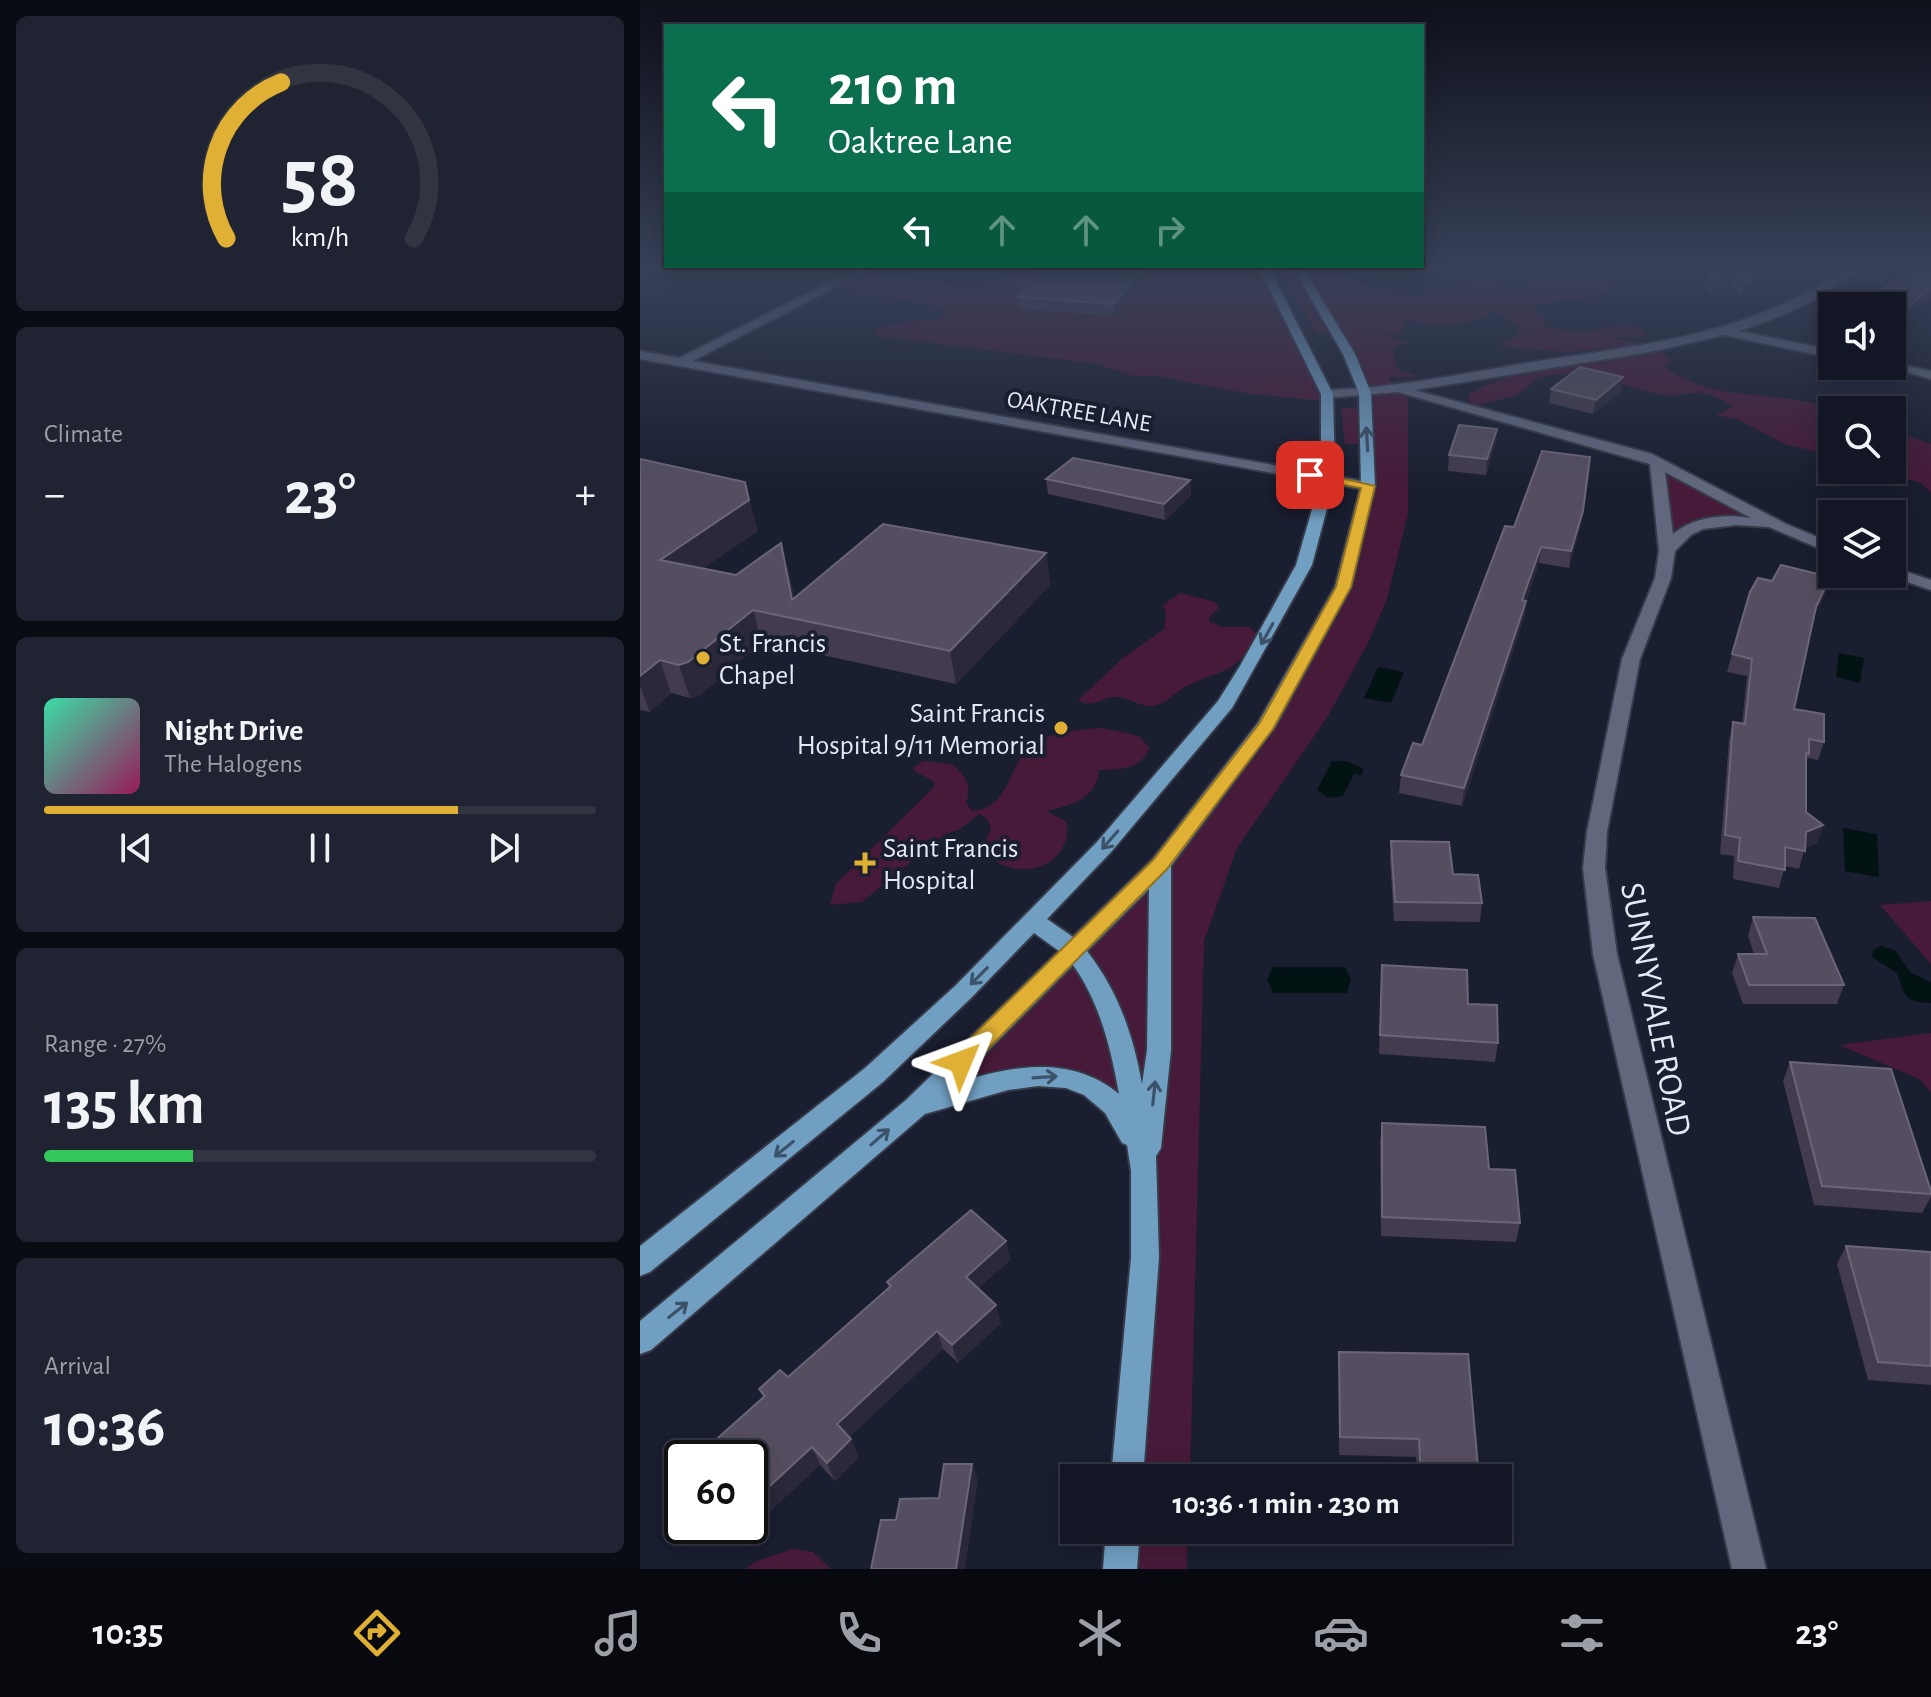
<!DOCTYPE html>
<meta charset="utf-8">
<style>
:root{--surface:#131624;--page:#202331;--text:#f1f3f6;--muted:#9d9fa6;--line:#323541;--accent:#e0b034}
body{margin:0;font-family:"Alegreya Sans",sans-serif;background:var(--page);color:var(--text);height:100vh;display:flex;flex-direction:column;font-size:30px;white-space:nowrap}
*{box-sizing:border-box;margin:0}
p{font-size:26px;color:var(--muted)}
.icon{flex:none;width:44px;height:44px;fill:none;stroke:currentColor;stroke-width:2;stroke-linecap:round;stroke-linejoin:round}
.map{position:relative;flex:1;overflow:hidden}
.details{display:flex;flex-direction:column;gap:16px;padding:16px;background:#0a0c14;width:640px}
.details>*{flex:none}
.hud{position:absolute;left:24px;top:24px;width:760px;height:244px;border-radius:0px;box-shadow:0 4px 20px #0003,0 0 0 2px var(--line);background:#0b6e4f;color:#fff;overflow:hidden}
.tools{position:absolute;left:1178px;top:292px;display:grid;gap:16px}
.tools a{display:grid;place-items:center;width:88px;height:88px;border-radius:0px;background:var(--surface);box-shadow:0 4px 20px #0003,0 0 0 2px var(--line);font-size:40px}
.speed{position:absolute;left:24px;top:1440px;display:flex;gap:16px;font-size:40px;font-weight:700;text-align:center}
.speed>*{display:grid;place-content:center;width:104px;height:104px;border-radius:50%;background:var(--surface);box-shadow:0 4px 20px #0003,0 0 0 2px var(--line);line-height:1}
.speed .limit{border:4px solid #111;border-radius:12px;background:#fff;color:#111}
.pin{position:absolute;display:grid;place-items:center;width:68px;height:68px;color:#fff;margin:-34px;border-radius:16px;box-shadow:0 4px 12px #0006}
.me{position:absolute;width:88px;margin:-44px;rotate:46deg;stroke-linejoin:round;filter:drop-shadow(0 0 6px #0008)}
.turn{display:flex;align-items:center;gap:28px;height:168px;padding:0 32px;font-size:36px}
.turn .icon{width:104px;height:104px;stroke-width:2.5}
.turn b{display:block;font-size:56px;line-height:68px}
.lanes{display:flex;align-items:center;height:76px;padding:0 32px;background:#0003;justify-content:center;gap:40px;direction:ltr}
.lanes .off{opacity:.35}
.big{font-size:60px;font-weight:700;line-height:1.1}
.details .tile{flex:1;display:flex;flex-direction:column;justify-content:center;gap:12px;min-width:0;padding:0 28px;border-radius:12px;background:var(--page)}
.details .dial{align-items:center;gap:0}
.dial svg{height:208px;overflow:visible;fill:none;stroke:var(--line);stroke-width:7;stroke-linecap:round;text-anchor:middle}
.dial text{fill:var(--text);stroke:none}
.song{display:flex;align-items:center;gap:24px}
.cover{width:96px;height:96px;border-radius:12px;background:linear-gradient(135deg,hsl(160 70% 55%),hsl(330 70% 35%))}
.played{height:8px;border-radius:4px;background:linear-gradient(90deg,var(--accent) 75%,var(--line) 75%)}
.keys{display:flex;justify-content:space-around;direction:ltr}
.heat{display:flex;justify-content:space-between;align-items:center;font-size:44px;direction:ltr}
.charge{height:12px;border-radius:6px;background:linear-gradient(90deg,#34c759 27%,var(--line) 0)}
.trip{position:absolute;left:420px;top:1464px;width:452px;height:80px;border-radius:0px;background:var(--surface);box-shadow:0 4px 20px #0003,0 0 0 2px var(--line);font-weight:700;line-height:80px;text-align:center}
.tabs{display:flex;height:128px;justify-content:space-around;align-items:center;background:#08090e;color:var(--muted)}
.tabs .icon{width:56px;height:56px}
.tabs .selected{color:var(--accent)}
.tabs b{font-size:36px;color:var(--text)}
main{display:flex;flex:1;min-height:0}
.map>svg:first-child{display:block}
</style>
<main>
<section class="details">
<div class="tile dial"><svg viewBox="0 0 100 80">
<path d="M14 69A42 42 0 1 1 86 69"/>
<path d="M14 69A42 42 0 0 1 35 9" stroke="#e0b034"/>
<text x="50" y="56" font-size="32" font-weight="700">58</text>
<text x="50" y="72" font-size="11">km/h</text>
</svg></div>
<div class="tile"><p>Climate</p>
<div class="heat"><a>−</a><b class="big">23°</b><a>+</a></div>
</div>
<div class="tile">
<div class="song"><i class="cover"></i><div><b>Night Drive</b><p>The Halogens</p></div></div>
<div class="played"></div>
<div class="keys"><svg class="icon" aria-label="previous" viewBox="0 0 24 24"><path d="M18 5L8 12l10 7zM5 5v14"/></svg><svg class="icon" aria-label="pause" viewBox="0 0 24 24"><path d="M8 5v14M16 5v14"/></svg><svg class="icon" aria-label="next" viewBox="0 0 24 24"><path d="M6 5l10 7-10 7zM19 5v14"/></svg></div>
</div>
<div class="tile"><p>Range · 27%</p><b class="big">135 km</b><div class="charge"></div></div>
<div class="tile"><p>Arrival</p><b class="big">10:36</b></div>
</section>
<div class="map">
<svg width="1291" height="1569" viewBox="0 0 1291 1569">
<rect width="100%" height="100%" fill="#191e30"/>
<g fill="#461a38">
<polygon points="371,268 624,268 687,394 682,401 611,394 517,376 494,376 457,364 247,337 235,334 237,329 263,322 300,319 308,308 193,286 223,270 324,287 346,285"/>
<polygon points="637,268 650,268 688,333 677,333"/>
<path d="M658,268H710L722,284L762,296L799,294L831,280L836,268L847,269L866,288L889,289L892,268H1058L1050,275L1057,281L1038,276H974L977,282L963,294L951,297L893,305V310L906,321L902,325C913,329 928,332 940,332C963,332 984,316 1007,334L1004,336L972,338L1020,347L1030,361L1024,367C1081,406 1135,387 1196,410H1192V456L1145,444L1097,419L1076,415L1093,406C1083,401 1074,395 1064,393C1050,391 1039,397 1026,395C1013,394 961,379 954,370L900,377L875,396L829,407V395C851,378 933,356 958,363L966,359L961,349L926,352L862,347V343L875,337L879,329L877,324L848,309V316C819,325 795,327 765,319L766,327L757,334L744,335L768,343L753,347L756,369L780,377H748L756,390L768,393V513L747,599L728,643L688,716L597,848L564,941L550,1478H487L505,1257L485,1118L430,1077L275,1107L434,950L596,770L703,588L732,483L725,393Z"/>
<polygon points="701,408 717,408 721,444 705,444"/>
<polygon points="1252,430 1291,444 1291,492 1281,483 1239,470 1252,470"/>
<polygon points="1017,462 1141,527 1068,522 1032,543"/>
<path d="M540,593L575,602L579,608L569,617L570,622L582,627H609L617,634C597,675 584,668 549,685C535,691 527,705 511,706C497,706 487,696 474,697C460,698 453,709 438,700L483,658L524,629L526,613L523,605Z"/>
<path d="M462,728L499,736L510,748C499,771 481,769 459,770C457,799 430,806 406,811L427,822C432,870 374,883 345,853V841L351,829L347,818L339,814L319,830L305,834L222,902L190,905L196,884L294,787L295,782L273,770L275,766L284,761L312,764C326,775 332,786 326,803L332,811C373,807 366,763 394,744C414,731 439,730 462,728Z"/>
<polygon points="1291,901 1291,964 1240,905"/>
<polygon points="1291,1033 1291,1092 1279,1079 1199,1045"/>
<polygon points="483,1530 548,1530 547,1569 479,1569"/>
<polygon points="152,1549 173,1552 191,1569 106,1569 115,1562"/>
</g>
<g fill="#031213">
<polygon points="1199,653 1224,658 1220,683 1196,677"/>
<polygon points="738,667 764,672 751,703 724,698"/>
<polygon points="692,761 706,761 724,769 721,775 714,774 703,796 688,798 677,790"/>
<polygon points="1203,828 1237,834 1239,877 1205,871"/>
<path d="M1240,946L1255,950L1270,972L1291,982V1003C1264,1003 1264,994 1257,973L1232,957L1233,950Z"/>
<polygon points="633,967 705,967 711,979 707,993 633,993 627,979"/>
</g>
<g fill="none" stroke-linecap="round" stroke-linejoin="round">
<g stroke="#363a49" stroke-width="4">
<g id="minor">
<polygon points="218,268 232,268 53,361 728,482 735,486 728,490 0,359 0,351 39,358"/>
<path d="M1206,268H1218C1185,299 1141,317 1099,331L1192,350V358L1084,335L1010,352L774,390L1012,454L1146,524L1192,543V554L1129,527L1096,525L1063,529L1051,535L1035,551L1031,578L1000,659L967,832L965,868L977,954L1126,1569H1092L953,954L943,868L947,832L982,659L1015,578L1019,551L1010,464L758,392L687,398L681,394L687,390C753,388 816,375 881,364C998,345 1106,338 1206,268ZM1025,472L1111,518C1084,514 1055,516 1033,534Z"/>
<polygon points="1252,363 1291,371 1291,379 1244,366 1252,366"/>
<polygon points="1252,567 1291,580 1291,590 1246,575 1252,574"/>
</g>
</g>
<g stroke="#363a49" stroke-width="4">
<g id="major">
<path d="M619,268H629L693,394L695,478L672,565L592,708L471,852L407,919L433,937L512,860L618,723L695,587L721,486L719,393L703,354L653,268H663L715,354L731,393L735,486L711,587L636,725L531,866V1050L521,1148L516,1156L519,1257L503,1478H471L491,1257V1171L487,1145L482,1143L465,1113L444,1095L426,1088L398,1086L368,1090L285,1114L11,1350L0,1354V1321L266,1100L419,951L394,933L331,998L243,1082L10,1272L0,1276V1246L225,1068L315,986L457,842L578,701L600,666L656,565L681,478V394ZM509,889L507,1050L502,1084C493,1034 478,991 447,951ZM433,965C460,1003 471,1049 479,1094C430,1054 371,1066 316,1083Z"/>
<polygon points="466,1530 500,1530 497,1569 463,1569"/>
</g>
</g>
<use href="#minor" fill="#61687e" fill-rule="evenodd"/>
<use href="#major" fill="#719fc2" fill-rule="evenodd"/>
</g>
<g fill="#433b4e">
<polygon points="512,268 475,316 380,309 378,297 383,293 378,293 377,281"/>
<polygon points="1135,268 1101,296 1092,284 1070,293 1065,285 1068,272"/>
<polygon points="1192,331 1192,347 1186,346 1190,332"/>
<polygon points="983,377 981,392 953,414 909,403 911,389"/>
<polygon points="857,429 855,444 846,475 808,471 809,455"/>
<polygon points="0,459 118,531 63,568 96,575 149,574 154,598 406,553 410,585 316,684 122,642 59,696 50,698 31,693 10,712 0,710"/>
<polygon points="406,479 550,480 551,495 525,520 408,494"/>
<polygon points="874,527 940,527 929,568 899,563 886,601 884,618 822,806 759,793 761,775 782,745"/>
<polygon points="1185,594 1173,619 1154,709 1184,742 1178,760 1168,758 1166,764 1166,812 1183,825 1177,843 1165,848 1159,869 1145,866 1139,888 1093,879 1094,856 1080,854 1089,740 1093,722 1102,724 1107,676 1087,672 1092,654"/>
<polygon points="751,841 813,874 842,903 840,922 754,921 750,860"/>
<polygon points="1113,917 1204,985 1197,1004 1103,1004 1092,973 1098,954 1114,954 1108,936"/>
<polygon points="742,965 828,1004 858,1043 855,1062 739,1054"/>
<polygon points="1150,1062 1291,1191 1291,1197 1282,1213 1174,1205 1143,1081"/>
<polygon points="742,1123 849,1169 880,1223 876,1242 741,1236 740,1142"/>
<polygon points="366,1241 370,1260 338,1288 361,1323 318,1363 303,1349 209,1437 219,1457 195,1481 180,1465 128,1513 110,1493 110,1458 79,1458 71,1444 123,1398 119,1389 148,1377 249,1288 247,1282"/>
<polygon points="1206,1246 1291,1252 1291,1385 1228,1380 1197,1264"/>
<polygon points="699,1352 839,1478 778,1478 776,1457 699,1455"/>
</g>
<g fill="#2b283a">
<polygon points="503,268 512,269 475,316 474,304"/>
<polygon points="1122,268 1135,268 1101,296 1104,283"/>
<polygon points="1095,271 1092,284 1070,293 1073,281"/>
<polygon points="1291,288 1291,298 1261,323 1252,327 1252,316"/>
<polygon points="983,377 981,392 953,414 956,400"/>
<polygon points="857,429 855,444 846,475 847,459"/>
<polygon points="550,480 551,495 525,520 524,504"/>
<polygon points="105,482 118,531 30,591 20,560"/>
<polygon points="943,511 940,527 929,568 931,551"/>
<polygon points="141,543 149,574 158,619 152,600"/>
<polygon points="901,547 899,563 880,617 882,600"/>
<polygon points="406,553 410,585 316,684 310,651"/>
<polygon points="1190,577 1185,594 1171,624 1176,607"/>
<polygon points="886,601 884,618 822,806 824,788"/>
<polygon points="113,610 122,642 59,696 50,698 39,665"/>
<polygon points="20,660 31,693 10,712 0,686 0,676"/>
<polygon points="1183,825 1177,843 1160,851 1166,832"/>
<polygon points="366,1241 370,1260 331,1295 326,1277"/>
<polygon points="356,1305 361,1323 318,1363 312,1345"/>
<polygon points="297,1331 303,1349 204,1442 197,1424"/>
<polygon points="211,1439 219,1457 195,1481 187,1463"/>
<polygon points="172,1447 180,1465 128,1513 119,1496"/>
<polygon points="332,1464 338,1481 325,1569 316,1569"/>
</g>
<g fill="#554e60" stroke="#6b6677" stroke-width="2">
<polygon points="395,268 503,268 474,304 378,297 395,284 377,281"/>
<polygon points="1073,268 1122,268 1104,283 1095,271 1073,281 1068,272"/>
<polygon points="1270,268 1291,268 1291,288 1265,310 1252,316 1252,306 1223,306"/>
<polygon points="940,367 983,377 956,400 911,389"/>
<polygon points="819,425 857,429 847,459 809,455"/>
<polygon points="902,451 950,457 943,511 931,551 901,547 882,600 886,601 824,788 761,775 773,743 782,745 865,526 874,527"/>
<polygon points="433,458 550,480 524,504 406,479"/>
<polygon points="0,459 105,482 109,500 20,560 96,575 141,543 152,600 243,524 406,553 310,651 113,610 48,662 39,665 20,660 0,676"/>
<polygon points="1141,565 1190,577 1176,607 1154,709 1184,714 1184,742 1169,739 1169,754 1166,753 1166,812 1183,825 1166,832 1165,851 1145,847 1145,870 1098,861 1100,838 1085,835 1093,722 1105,724 1112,659 1092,654 1110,592 1118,578 1132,581"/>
<polygon points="751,841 809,842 813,874 838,875 842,903 755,902"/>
<polygon points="1113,917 1175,918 1204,985 1109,985 1098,954 1127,954"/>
<polygon points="742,965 827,970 828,1004 857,1005 858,1043 740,1035"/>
<polygon points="1150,1062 1251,1069 1291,1191 1291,1194 1182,1186"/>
<polygon points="742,1123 845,1127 849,1169 875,1170 880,1223 742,1217"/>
<polygon points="331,1210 366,1241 326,1277 356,1305 312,1345 297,1331 197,1424 211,1439 187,1463 172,1447 119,1496 110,1486 110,1458 84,1458 71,1444 125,1396 119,1389 140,1370 148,1377 251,1286 247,1282"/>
<polygon points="1206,1246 1291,1252 1291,1366 1238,1362"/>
<polygon points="699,1352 828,1354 839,1478 781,1478 779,1439 700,1437"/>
<polygon points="304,1464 332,1464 316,1569 231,1569 241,1520 256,1520 260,1499 299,1498"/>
</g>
<defs><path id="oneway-shaft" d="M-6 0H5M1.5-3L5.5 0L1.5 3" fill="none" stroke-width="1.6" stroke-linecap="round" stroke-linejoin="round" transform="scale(2)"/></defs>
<g stroke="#3c526a">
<use href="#oneway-shaft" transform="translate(727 439) rotate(-93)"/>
<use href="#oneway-shaft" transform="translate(627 634) rotate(119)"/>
<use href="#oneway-shaft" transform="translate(470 840) rotate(131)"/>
<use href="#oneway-shaft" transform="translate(339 976) rotate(135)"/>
<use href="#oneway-shaft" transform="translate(405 1077) rotate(-4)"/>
<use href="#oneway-shaft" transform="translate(514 1093) rotate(-84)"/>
<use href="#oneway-shaft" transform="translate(240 1137) rotate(-41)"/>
<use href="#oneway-shaft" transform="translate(144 1149) rotate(141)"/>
<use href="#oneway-shaft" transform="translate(38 1310) rotate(-39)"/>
</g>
<linearGradient id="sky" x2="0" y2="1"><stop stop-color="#0e101a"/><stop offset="0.55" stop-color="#384159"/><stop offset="1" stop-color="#384159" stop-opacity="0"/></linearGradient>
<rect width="1291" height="488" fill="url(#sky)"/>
<polygon fill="#e0b034" stroke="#927222" stroke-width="2" points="670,471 735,486 711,587 633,729 527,869 329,1068 313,1068 309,1062 313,1055 513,860 619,724 696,587 721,488 665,478 665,472"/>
<g fill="#e0b034" stroke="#191e30" stroke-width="3">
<circle cx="63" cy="658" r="8"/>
<circle cx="421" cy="728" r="8"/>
<path d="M221 851h8v8h8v8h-8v8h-8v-8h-8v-8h8z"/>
</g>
<g text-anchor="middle" stroke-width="8" stroke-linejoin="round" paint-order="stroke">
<g font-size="24" fill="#e5e9f6" stroke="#191e30">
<text transform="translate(439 411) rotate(10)" y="8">OAKTREE LANE</text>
</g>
<g font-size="28" fill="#e5e9f6" stroke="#191e30" text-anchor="start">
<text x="79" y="652">St. Francis<tspan x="79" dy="32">Chapel</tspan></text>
<text x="405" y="722" text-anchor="end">Saint Francis<tspan x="405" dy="32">Hospital 9/11 Memorial</tspan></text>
<text x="243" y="857">Saint Francis<tspan x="243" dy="32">Hospital</tspan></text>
</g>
<g font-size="34" fill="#e5e9f6" stroke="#191e30">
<text transform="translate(1017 1009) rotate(79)" y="12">SUNNYVALE ROAD</text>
</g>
</g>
</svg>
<div class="tools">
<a><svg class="icon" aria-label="sound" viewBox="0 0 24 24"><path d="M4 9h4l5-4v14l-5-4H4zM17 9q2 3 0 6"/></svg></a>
<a><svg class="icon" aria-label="search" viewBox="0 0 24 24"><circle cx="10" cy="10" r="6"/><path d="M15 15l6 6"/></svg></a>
<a><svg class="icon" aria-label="layers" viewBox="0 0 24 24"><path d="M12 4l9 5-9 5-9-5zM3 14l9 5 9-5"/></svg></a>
</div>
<div class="speed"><div class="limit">60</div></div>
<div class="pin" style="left:670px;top:475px;background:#d93025"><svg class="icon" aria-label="arrive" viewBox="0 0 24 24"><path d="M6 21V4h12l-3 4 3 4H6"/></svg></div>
<svg class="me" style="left:321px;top:1062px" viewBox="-20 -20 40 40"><path d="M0-17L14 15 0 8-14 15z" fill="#e0b034" stroke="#fff" stroke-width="4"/></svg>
<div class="trip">10:36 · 1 min · 230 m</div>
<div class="hud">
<div class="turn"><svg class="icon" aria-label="left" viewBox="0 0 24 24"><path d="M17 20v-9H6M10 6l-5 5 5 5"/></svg><div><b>210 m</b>Oaktree Lane</div></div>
<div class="lanes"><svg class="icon" aria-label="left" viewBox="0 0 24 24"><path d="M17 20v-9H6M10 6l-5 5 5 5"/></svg><svg class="icon off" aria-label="ahead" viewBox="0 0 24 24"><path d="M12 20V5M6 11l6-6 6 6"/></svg><svg class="icon off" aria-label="ahead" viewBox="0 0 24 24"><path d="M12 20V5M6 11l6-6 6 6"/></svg><svg class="icon off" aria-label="right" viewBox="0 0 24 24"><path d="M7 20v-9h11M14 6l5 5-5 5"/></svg></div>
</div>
</div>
</main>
<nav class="tabs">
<b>10:35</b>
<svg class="icon selected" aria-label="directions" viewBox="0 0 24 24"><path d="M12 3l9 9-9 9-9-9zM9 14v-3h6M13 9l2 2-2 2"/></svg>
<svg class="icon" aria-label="music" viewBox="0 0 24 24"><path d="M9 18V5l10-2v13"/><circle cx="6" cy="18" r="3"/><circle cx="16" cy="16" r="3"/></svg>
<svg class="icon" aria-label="phone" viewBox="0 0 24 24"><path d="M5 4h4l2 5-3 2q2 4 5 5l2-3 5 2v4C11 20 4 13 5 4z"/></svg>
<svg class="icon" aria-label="climate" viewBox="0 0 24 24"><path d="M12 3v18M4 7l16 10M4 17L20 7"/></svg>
<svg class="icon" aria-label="car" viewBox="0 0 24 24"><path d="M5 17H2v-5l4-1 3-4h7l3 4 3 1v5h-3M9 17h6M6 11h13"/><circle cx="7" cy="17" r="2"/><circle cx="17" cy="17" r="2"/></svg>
<svg class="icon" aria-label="filters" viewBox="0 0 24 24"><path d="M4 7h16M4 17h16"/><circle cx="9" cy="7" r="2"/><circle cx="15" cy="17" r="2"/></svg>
<b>23°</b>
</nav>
